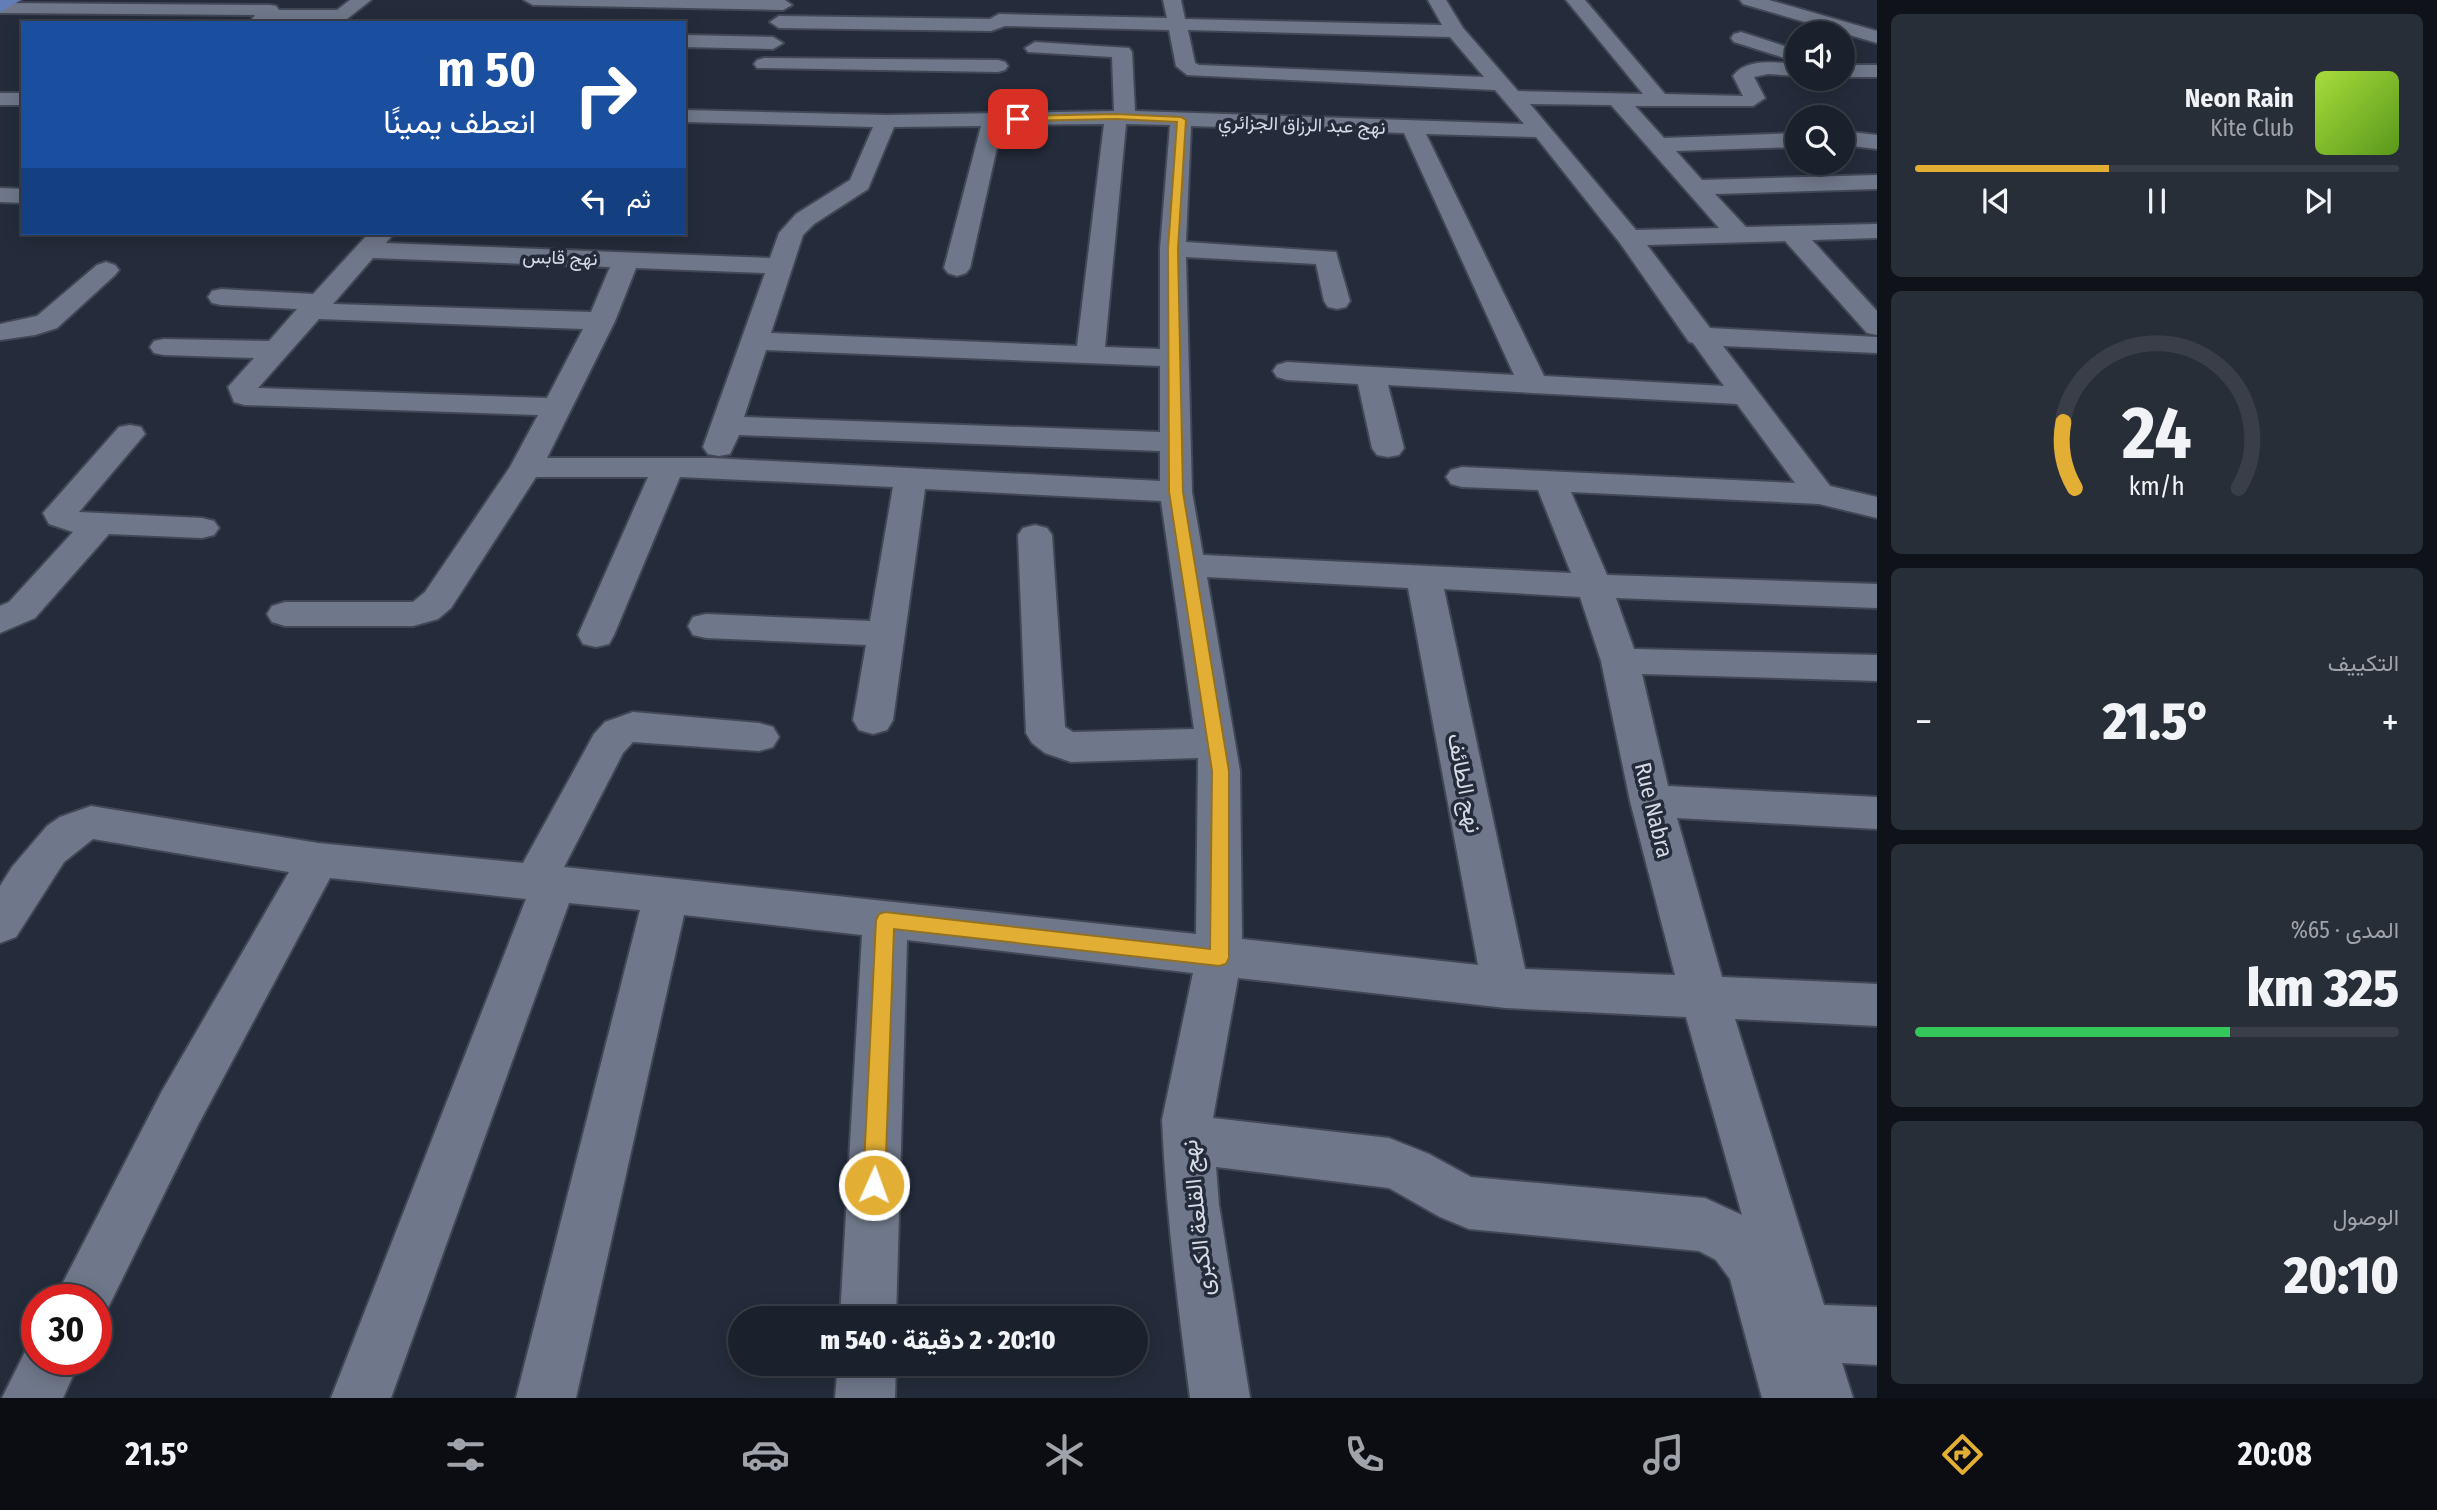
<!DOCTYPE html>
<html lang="ar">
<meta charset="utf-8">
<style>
:root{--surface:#1b212c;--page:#282e38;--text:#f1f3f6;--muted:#a0a3a9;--line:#393e48;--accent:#e2ae34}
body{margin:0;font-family:"Fira Sans Condensed",Vazirmatn,sans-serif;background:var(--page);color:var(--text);direction:rtl;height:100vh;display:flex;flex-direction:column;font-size:26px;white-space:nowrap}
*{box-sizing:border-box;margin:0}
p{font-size:23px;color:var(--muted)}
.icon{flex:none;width:38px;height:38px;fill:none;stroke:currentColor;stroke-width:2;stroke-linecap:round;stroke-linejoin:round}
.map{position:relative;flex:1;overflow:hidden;direction:ltr}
.sheet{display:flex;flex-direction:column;gap:14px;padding:14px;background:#0f1218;width:560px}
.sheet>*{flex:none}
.hud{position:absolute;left:21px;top:21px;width:665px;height:214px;border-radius:0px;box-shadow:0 4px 18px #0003,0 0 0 2px var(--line);direction:rtl;background:#1a4fa0;color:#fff;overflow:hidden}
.buttons{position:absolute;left:1785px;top:21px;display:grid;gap:14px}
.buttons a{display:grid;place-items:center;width:70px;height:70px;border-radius:50%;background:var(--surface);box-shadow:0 4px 18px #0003,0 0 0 2px var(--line);font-size:35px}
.speed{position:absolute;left:21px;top:1284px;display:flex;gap:14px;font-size:35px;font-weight:700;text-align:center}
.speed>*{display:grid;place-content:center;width:91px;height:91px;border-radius:50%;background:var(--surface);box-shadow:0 4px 18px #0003,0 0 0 2px var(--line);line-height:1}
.speed .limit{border:10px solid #d22;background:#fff;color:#111}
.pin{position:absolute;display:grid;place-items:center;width:60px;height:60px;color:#fff;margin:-30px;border-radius:14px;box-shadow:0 4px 10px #0006}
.me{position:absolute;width:77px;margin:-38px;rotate:2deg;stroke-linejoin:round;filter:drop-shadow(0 0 5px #0008)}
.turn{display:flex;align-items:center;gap:24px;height:147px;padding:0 35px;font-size:32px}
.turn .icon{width:91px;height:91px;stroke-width:2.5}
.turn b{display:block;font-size:49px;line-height:60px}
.then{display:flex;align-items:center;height:66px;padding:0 35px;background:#0003;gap:14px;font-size:26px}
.big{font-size:52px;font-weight:800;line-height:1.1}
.sheet .card{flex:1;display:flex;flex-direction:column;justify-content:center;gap:10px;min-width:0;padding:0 24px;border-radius:10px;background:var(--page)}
.sheet .dial{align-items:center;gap:0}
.dial svg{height:182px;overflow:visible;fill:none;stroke:var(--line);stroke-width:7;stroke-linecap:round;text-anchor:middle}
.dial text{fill:var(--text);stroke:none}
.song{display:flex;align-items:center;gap:21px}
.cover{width:84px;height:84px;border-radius:10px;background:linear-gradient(135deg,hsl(80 70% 55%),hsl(90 70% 35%))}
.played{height:7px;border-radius:4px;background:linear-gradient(90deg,var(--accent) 40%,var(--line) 40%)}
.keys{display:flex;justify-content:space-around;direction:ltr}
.heat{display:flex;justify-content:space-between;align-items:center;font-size:38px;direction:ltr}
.charge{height:10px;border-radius:5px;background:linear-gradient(90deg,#34c759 65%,var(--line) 0)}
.trip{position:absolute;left:728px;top:1306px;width:420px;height:70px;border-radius:35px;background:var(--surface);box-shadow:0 4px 18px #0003,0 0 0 2px var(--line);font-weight:800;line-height:70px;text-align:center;direction:rtl}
.tab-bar{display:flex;height:112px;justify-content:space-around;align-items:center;background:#0b0d12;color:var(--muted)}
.tab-bar .icon{width:49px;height:49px}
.tab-bar .current{color:var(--accent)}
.tab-bar b{font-size:32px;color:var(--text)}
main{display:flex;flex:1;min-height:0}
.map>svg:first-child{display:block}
</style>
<main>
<section class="sheet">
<div class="card">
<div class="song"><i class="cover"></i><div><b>Neon Rain</b><p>Kite Club</p></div></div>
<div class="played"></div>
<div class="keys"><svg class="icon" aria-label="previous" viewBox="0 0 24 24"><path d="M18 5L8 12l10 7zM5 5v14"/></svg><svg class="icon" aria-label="pause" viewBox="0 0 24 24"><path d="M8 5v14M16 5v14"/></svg><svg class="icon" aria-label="next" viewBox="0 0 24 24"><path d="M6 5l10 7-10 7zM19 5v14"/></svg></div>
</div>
<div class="card dial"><svg viewBox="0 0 100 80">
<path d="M14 69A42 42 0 1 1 86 69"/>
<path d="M14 69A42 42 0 0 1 9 40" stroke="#e2ae34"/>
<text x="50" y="56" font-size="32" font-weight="700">24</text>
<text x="50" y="72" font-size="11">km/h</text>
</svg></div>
<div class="card"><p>التكييف</p>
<div class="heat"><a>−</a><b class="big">21.5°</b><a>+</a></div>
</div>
<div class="card"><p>المدى · 65%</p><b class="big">325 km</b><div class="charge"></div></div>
<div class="card"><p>الوصول</p><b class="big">20:10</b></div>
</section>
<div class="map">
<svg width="1877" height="1398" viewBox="0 0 1877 1398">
<rect width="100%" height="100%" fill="#242c3b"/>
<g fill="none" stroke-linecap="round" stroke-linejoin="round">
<g stroke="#414755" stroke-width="4">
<g id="minor">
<polygon points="350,0 371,0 347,19 341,21 249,23 255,15 0,13 0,3 270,5 276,6 279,10 337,10"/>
<polygon points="524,0 785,0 792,5 783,10 533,5"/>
<path d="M1163,0H1181L1185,19L1442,25L1428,0H1446L1463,28L1518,91L1643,94L1566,0H1585L1665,94L1743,96L1733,76C1747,57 1777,63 1797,64V76L1768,74L1754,77L1765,98L1753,106H1635L1664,138L1797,133V147L1676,151L1702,180L1877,175V189L1715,194L1746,227L1877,224V238L1812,240L1877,311V335L1867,333L1785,241L1647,245L1710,328L1877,337V353L1723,346L1830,486L1877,497V518L1819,504L1571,492L1607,575L1877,584V608L1616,598L1634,649L1877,655V681L1642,674L1668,786L1877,797V829L1677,818L1722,977L1877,984V1026L1735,1019L1824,1305L1877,1307V1365L1842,1363L1853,1398H1762L1730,1279L1716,1260L1699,1251L1469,1229L1440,1217L1389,1188L1216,1167L1219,1205L1250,1398H1190C1178,1304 1166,1214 1162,1120L1193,973L907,940L896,1318H840L862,935L684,915L576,1398H516L640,910L569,903L391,1398H331L526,899L330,878L198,1125L102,1320L96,1322V1300H54L162,1091L289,872L93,839L64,862L16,937L0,943V886L12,867L47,826L60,817L91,806L318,843L523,863L594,734L605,722L633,712L759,723L773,727L779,737L773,747L759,751L633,742L623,753L564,867L1196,934L1198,758L1071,762L1045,753L1032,743L1026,733L1018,535L1023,528L1035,525L1047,528L1052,535L1065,727L1073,732L1194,729L1161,501L925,489L893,720L887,730L873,734L859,730L853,720L866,645L706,638L693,635L688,626L693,617L706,614L870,621L893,487L680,477L614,635L609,644L596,647L583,644L578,635L648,477H536L451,608L438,619L413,626H285L272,622L267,614L272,606L285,602H413L425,592L510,467L538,415L244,405L234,402L228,387L254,358L164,355L154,353L150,347L154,341L164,339L269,341L297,309L221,305L212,303L208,297L212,291L221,289L313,294L369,233H394L386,243L770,258L779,233L796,214L850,180L873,127L684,122V110L886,115L1114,111L1112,57L1028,52L1025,48L1035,42L1129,48L1132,52L1135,111L1524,124L1495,90L1187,75L1176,66L1169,30L1005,26L991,31L779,28L770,22L779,16L990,19L999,14L1167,18ZM1188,30L1450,37L1484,77L1199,65L1195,63ZM1530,104L1611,105L1719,228L1636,230ZM1104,124L1077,346L771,333L803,235L814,224L868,189L894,127L981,126L944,268L948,273L957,276L966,273L970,268L1002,125ZM1126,124L1170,125L1160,249V349L1105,347ZM1191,126L1404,133L1514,375L1287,362L1277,365L1273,371L1277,377L1287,380L1358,384L1372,448L1377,455L1388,457L1399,455L1404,448L1388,385L1737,404L1795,483L1462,467L1451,470L1446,477L1451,484L1462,487L1538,490L1571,573L1203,555L1192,492L1186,257L1316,264L1324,301L1328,307L1337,309L1346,307L1350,301L1336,252L1186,242ZM1426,134L1536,137L1620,243L1689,342L1693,343L1724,386L1544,376ZM373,258L610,267L591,312L333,304ZM636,268L765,273L703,447L708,454L719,456L730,454L739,435L1160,451V481L712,458H547L615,321ZM319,319L583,329L547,398L258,388ZM766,350L1160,366V432L744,417ZM1207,577L1408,588L1478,965L1242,939L1240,771ZM1444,589L1580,597L1601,661L1630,801L1675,975L1525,969ZM1238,978L1506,1008L1686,1017L1742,1215L1705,1198L1471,1177L1429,1154L1389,1138L1213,1118Z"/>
<polygon points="1740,0 1769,0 1877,31 1877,43 1743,4"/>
<polygon points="1741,32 1797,50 1797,62 1734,42 1731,38 1734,34"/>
<polygon points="684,35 773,37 783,43 773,49 684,47"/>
<polygon points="764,58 998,60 1005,62 1008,66 1005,70 998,72 757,68 754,64 757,60"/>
<rect x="1843" y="65" width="34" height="12"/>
<rect x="0" y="93" width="23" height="12"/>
<polygon points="1843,131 1877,135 1877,149 1843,145"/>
<polygon points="0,188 23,189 23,203 0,202"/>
<polygon points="106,262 115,265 119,270 115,275 57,328 35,335 0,340 0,324 37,316 97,265"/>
<polygon points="130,425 141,427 145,434 79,512 202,518 214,521 219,528 214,535 202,538 109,534 35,618 0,633 0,606 9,602 73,532 49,524 43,513 119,427"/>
<polygon points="37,1337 37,1360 80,1360 63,1398 2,1398 31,1340"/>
<polygon points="838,1363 896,1363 895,1398 835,1398"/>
</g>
</g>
<g stroke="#414755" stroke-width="4">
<polygon id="major" points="0,0 21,0 0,12"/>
</g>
<use href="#minor" fill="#6f788a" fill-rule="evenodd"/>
<use href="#major" fill="#627db8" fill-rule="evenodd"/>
</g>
<polygon fill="#e2ae34" stroke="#937122" stroke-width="2" points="1116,114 1181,117 1186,120 1178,249 1183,492 1229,771 1229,958 1226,964 1219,966 894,929 885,1185 882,1193 874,1196 866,1193 863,1185 876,920 879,914 885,912 1210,949 1212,771 1169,492 1168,249 1177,122 1116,119 1018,121 1013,119 1018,116"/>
<g text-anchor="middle" stroke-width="7" stroke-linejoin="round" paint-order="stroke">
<g font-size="19" fill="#d5dae5" stroke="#242c3b">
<text transform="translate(1302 124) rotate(2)" y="7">نهج عبد الرزاق الجزائري</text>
<text transform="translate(560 257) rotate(2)" y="7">نهج قابس</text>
</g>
<g font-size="23" fill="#d5dae5" stroke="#242c3b">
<text transform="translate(1465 783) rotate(79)" y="8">نهج الطائف</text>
<text transform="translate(1654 810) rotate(76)" y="8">Rue Nabra</text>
<text transform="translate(1197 1218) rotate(-96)" y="8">نهج القلعة الكبرى</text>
</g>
</g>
</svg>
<div class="buttons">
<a><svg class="icon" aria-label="sound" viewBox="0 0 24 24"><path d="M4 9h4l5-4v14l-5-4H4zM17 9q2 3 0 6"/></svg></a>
<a><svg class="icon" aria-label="search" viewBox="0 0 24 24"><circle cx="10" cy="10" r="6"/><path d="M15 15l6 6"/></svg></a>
</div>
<div class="speed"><div class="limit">30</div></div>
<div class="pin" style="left:1018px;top:119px;background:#d93025"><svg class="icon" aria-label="arrive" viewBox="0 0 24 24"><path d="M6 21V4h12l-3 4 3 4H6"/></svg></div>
<svg class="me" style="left:874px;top:1185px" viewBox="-20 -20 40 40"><circle r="17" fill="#e2ae34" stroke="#fff" stroke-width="3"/><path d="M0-11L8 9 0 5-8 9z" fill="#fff"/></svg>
<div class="trip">20:10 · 2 دقيقة · 540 m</div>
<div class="hud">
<div class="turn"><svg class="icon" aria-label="right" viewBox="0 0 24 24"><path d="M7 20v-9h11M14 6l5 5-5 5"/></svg><div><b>50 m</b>انعطف يمينًا</div></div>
<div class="then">ثم<svg class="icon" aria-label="left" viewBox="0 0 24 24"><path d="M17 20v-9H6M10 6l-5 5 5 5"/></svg></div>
</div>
</div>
</main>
<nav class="tab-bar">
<b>20:08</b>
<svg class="icon current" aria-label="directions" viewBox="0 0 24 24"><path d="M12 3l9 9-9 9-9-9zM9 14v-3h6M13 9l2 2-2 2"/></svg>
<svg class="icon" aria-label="music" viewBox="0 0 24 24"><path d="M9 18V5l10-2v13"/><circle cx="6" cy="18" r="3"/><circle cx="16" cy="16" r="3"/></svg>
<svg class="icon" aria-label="phone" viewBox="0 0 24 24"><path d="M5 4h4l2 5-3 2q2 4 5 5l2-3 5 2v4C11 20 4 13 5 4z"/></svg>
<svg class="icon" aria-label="climate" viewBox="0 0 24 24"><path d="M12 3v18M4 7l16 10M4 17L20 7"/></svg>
<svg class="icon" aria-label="car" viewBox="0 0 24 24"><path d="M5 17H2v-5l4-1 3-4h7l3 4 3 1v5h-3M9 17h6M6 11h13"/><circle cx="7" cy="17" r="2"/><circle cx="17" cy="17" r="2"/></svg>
<svg class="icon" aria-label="filters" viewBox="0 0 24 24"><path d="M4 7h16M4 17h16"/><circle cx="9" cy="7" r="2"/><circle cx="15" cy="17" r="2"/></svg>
<b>21.5°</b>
</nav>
